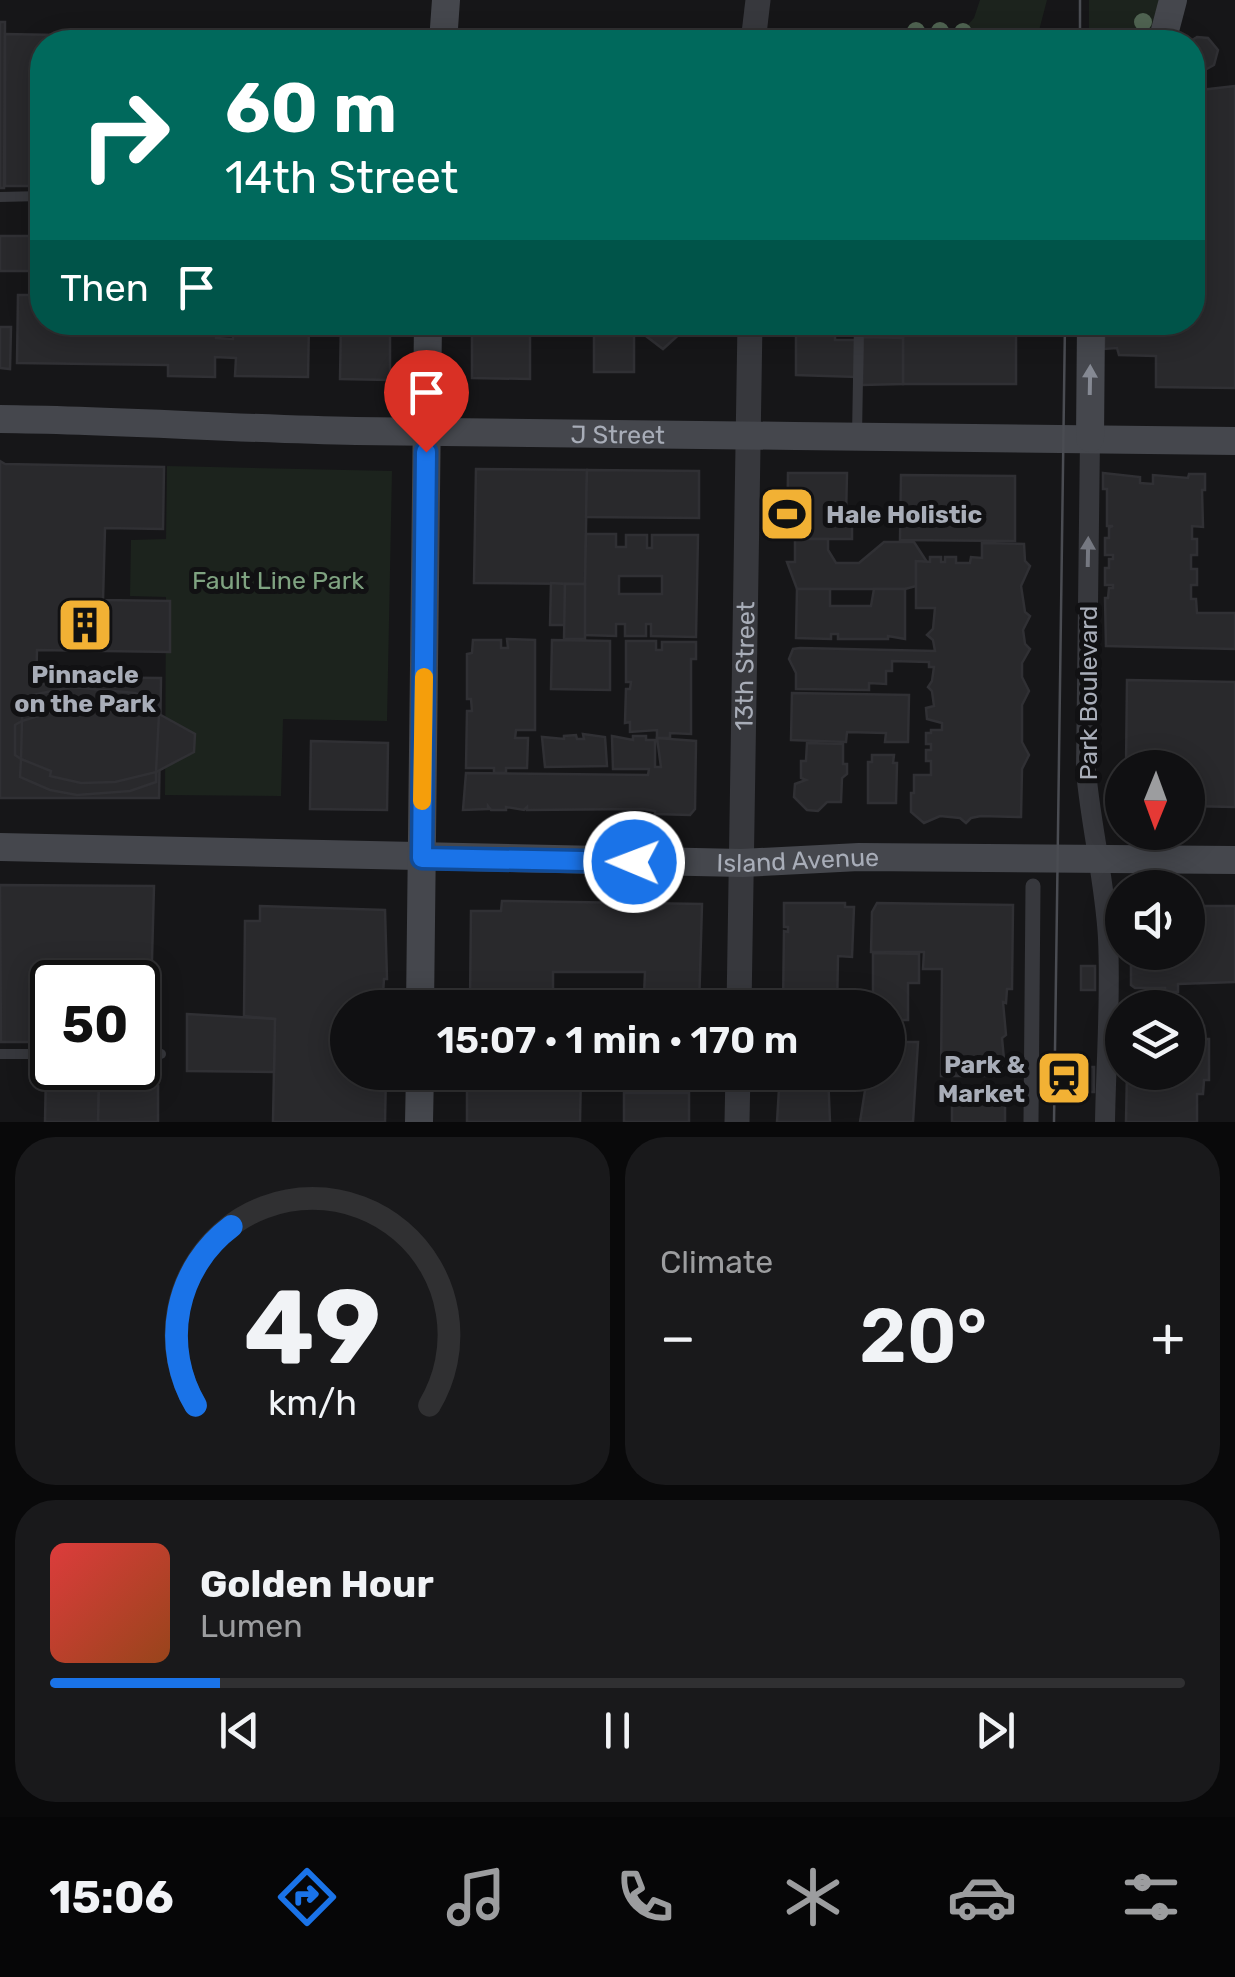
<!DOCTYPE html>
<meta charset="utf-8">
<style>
:root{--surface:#101012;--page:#19191b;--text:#f1f3f6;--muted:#9c9d9f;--line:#303032;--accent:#1a73e8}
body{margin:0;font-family:Rubik,sans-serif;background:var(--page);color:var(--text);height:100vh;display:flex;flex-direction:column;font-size:38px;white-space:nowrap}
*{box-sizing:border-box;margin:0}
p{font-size:32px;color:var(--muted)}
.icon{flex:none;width:55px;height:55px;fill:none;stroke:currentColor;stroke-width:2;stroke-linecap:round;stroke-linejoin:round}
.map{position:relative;height:1122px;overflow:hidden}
.drawer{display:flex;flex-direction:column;gap:15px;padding:15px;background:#09090a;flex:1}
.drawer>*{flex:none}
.guide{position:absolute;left:30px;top:30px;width:1175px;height:305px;border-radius:40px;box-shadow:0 5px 25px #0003,0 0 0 2px var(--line);background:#00695c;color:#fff;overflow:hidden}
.needle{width:65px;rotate:181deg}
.controls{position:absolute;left:1105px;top:750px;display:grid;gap:20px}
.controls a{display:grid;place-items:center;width:100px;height:100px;border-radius:50%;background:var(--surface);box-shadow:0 5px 25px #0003,0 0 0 2px var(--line);font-size:50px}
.speed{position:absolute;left:30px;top:960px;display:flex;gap:20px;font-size:50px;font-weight:700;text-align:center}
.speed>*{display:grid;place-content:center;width:130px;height:130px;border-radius:50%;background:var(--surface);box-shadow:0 5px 25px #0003,0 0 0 2px var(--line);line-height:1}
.speed .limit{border:5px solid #111;border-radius:15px;background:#fff;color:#111}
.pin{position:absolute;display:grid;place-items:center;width:85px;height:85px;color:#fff;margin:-102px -42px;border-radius:50% 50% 50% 0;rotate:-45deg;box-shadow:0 0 10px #0007}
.pin .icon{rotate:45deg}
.me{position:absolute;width:110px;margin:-55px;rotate:271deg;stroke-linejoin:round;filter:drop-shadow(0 0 8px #0008)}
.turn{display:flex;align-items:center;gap:35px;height:210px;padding:0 30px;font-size:45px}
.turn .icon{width:130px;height:130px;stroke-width:2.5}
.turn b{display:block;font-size:70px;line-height:85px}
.then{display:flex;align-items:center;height:95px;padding:0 30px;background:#0003;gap:20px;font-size:38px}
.big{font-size:75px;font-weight:600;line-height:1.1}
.drawer .widget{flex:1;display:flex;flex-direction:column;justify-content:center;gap:15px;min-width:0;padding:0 35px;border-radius:40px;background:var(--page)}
.drawer .dial{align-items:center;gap:0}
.dial svg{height:260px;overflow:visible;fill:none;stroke:var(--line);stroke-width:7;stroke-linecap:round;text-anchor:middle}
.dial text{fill:var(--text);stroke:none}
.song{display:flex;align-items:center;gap:30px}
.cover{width:120px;height:120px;border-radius:15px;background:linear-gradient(135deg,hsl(0 70% 55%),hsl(20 70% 35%))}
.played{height:10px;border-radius:5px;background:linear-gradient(90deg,var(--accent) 15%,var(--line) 15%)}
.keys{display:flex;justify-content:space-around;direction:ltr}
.heat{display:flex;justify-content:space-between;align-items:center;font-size:55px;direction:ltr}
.drawer .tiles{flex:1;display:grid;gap:15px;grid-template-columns:1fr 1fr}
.widget:last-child{grid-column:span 2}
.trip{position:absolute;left:330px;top:990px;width:575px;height:100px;border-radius:50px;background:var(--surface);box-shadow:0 5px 25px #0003,0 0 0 2px var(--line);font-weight:600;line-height:100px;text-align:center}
.tabs{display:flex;height:160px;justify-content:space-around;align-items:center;background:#060607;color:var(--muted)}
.tabs .icon{width:70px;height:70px}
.tabs .on{color:var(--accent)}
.tabs b{font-size:45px;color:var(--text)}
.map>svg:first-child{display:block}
</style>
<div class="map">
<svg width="1235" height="1122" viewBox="0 0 1235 1122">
<rect width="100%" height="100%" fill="#161618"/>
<g fill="#1c231d">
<polygon points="980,0 1047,0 1036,42 993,42 979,30 964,29 974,18"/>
<polygon points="1089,0 1159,0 1154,26 1146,42 1089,42"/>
<polygon points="167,466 392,471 387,721 283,719 281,796 165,795 166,597 130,596 131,540 166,539"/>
</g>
<g fill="#29292c" stroke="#303034" stroke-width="2.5" fill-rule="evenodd">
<polygon points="0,22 5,22 4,188 0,188"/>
<polygon points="5,34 162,37 162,42 42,42 42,186 5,186"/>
<polygon points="1197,37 1208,38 1218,50 1214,65 1203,71 1192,68 1192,42 1189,42"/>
<polygon points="484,38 594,39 594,42 484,42"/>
<polygon points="484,38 713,40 713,42 484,42"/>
<polygon points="1235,86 1235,388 1156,387 1156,356 1119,355 1117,348 1104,349 1105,322 1192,322 1192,97 1200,97 1201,90"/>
<rect x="0" y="236" width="42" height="35"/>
<polygon points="18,295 42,295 42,322 217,322 216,338 233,339 234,322 309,322 308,377 235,376 236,358 215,357 215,377 168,376 168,365 17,363"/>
<polygon points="341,322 390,322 390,380 340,379"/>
<polygon points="472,322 530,322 530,379 472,378"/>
<rect x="594" y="322" width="40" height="50"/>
<polygon points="645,322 684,322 686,328 663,349 646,336"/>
<polygon points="796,322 835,322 835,340 858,340 857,377 796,375"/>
<polygon points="907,322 1016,322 1016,384 903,384 903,338"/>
<polygon points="0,327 11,327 10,369 0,368"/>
<polygon points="863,337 903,338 903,384 862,385"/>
<polygon points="0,461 5,464 164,467 163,529 105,528 103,600 170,601 170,652 37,650 36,686 52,682 52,677 161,678 159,798 0,798"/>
<polygon points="476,469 587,470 585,584 474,583"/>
<polygon points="587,470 699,471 699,518 586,517"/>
<polygon points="788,473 847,473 846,517 852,518 852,539 787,539"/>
<polygon points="1103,473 1140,477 1140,483 1153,484 1153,475 1188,478 1189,474 1205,474 1205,490 1202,490 1203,527 1192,526 1192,539 1197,539 1197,555 1191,555 1191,569 1197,569 1197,585 1191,585 1191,599 1196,599 1197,613 1235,613 1235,649 1106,646 1105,598 1108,598 1109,588 1113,588 1113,585 1105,585 1105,568 1109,568 1109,559 1113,559 1113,555 1105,555 1105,538 1109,538 1109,528 1113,526 1107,526 1107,489 1103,489"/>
<polygon points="901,475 1015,476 1015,541 900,540"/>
<path d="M586,534H616V547H626V535H647V548H652V535H698L696,637L651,636V624H646V636H625V624H616V636L584,635ZM619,576H662V594H619Z"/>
<polygon points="795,539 828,539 828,550 836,563 859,563 884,542 914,542 927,562 916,561 916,586 905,589 797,589 787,562 795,562"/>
<polygon points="982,543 1024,544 1025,561 1030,566 1021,586 1025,612 1030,616 1023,630 1025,644 1030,649 1022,663 1022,677 1029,691 1022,705 1022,742 1029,755 1022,769 1021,817 981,816 971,818 966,823 960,818 940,816 924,823 911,812 911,793 914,793 914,775 931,775 931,761 926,761 926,750 931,750 931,744 926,744 926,733 931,733 931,730 942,730 942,723 927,719 926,708 934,706 932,691 928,687 932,681 934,667 929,667 929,662 892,661 892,671 886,671 886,684 869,683 869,690 796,689 796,673 789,659 793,649 800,648 935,651 933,640 927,635 933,629 935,608 916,608 916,561 930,562 930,557 941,557 941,562 945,562 945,557 956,557 956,563 970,563 971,557 982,558"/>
<polygon points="551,583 565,584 565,625 550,625"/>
<polygon points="565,584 585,584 585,639 564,639"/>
<polygon points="797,589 830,589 830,606 871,606 874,589 905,589 905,639 888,636 888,639 838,639 838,634 831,634 831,639 796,638"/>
<polygon points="507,639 535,640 535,730 516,730 515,738 528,738 527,768 506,768 506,773 494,773 494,768 466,768 467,711 472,711 471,699 467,699 467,654 472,653 473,640 501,640 501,648 508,648"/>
<polygon points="552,640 610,641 610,690 551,689"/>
<polygon points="626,641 656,641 656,650 662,650 662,642 696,642 696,659 691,659 691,734 670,733 670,738 657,738 657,730 630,732 630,722 625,723 626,689 630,689 631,682 626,682"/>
<polygon points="1127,680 1235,682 1235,807 1188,806 1188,768 1126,768"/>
<polygon points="71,687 135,693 159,702 159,714 130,705 88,701 51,707 52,712 22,721 23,697"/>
<polygon points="792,693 909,695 908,742 885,742 886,733 847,732 846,742 791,740"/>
<polygon points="159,714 195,734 194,752 156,772"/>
<polygon points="22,721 21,759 15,755 15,725"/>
<polygon points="583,734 605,737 607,766 545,767 542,737 564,739 564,736 576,735 577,739 584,739"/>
<polygon points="612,736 633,740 633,736 646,736 646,740 655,740 655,767 661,767 657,738 696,741 695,809 690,815 655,814 655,811 643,809 527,810 527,807 524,810 506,807 506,810 491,810 488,806 488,809 463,810 466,773 648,775 649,769 613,769"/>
<polygon points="311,741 388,743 387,810 310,809"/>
<polygon points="807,743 843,744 843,764 847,764 847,774 842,778 841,802 827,802 818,811 807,810 794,797 795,784 806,780 801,778 801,761 806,761"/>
<polygon points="872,755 894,755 893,763 897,763 896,803 868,803 868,762 872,762"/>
<polygon points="21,759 51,771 50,776 81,783 115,782 156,772 156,782 130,791 77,795 50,790 20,777"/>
<polygon points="0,885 154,886 151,996 138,996 138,982 52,982 52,1042 1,1042"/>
<polygon points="502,901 702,904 699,1008 625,1008 626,997 644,996 645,972 553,972 553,998 546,998 546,1008 470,1004 471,911 501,911"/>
<polygon points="784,903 845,903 845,907 854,907 852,957 838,956 837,1008 783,1008 784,931 788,932 788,927 784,927"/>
<polygon points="877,903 1013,905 1012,989 1007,989 1006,1003 1003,1002 1006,1035 1002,1038 1005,1070 1002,1070 1002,1076 941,1076 942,969 923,969 924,952 871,952 872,912"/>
<polygon points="260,906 385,910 387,979 384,979 382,1008 348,1008 348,1072 386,1072 385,1122 273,1122 275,1019 244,1016 245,921 260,921"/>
<polygon points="1188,906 1235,906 1235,982 1178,984 1178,992 1165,992 1165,988 1135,988 1131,985 1131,952 1188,952"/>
<polygon points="873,953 919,954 919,983 908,983 908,1020 888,1020 888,1008 873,1008"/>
<rect x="1081" y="966" width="14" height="24"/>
<polygon points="187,1014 275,1019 274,1072 187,1071"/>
<polygon points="1188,1016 1198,1016 1198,1026 1204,1026 1204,1039 1209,1039 1209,1080 1204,1080 1203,1094 1197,1094 1197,1122 1126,1122 1127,1072 1188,1072"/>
<polygon points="888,1042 889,1047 893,1047 893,1042 918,1042 913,1122 860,1122 867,1078 864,1072 888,1072"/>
<polygon points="1035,1066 1048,1067 1048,1091 1034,1091"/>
<rect x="1079" y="1067" width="15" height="25"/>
<polygon points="467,1072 581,1072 580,1122 467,1122"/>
<rect x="588" y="1072" width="63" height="10"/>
<polygon points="780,1072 802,1072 802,1076 828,1074 830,1122 777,1122"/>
<polygon points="46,1073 99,1073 98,1122 45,1122"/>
<polygon points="105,1073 158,1086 158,1122 98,1122 99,1085 105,1085"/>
<polygon points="962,1092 1001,1092 1001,1104 1005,1104 1005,1122 952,1122 952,1104 962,1104"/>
<rect x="624" y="1093" width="65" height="29"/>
</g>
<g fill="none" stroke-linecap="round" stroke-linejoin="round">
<g stroke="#37383d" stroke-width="10">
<polyline points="0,197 42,196"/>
<polyline points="857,435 859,322"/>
<polyline points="0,1054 52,1054"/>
<polyline points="138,1054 161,1054"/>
</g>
<polyline stroke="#37383d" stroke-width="15" points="1031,1122 1033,886"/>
<path stroke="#37383d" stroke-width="20" d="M1090,438L1086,771C1091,827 1105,882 1108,938C1111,999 1106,1061 1105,1122"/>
<g stroke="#37383d" stroke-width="25">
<polyline points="753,42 758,0"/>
<path id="s1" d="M739,1008L750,322"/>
<polyline points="737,1122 738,1072"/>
</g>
<g stroke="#45474d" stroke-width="28">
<polyline points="443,42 446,0"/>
<polyline points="1162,42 1173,0"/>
<path id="s2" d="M0,419C119,420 237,429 356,431C649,436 942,436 1235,441"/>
<polyline points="1090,438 1091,322"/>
<path id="s3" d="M0,847L742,863L859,857L1235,860"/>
<polyline points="420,1008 428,322"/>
<polyline points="419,1122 420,1072"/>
</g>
<g stroke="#4a4c52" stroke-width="2.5">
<polyline points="1080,42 1080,0"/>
<polyline points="1054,1122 1065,322"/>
</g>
</g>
<g fill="#506452">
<circle cx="1143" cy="22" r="9"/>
<circle cx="916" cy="31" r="9"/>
<circle cx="940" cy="31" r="9"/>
<circle cx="963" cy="32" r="9"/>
</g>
<defs><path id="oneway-solid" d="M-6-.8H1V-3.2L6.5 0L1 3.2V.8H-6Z" transform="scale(2.5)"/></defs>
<use fill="#858993" href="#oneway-solid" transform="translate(1090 380) rotate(-89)"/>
<use fill="#757881" href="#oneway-solid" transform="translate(1088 552) rotate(-89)"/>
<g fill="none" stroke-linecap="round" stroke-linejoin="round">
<g stroke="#114b97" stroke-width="25">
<polyline id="route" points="426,452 422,858 634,862"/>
</g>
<use href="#route" stroke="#1a73e8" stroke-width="18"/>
<polyline stroke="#f59e0b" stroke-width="18" points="422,801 424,677"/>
</g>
<defs>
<g id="stadium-square" transform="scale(2.875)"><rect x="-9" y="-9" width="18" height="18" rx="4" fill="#f2b134" stroke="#111113"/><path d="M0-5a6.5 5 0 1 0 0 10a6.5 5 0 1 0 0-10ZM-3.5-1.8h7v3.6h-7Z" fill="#111"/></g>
<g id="building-square" transform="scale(2.875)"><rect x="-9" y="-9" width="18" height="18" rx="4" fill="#f2b134" stroke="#111113"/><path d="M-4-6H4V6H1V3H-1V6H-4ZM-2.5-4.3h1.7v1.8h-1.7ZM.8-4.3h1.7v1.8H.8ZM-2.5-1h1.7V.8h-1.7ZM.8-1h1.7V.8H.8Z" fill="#111"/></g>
<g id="station-square" transform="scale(2.875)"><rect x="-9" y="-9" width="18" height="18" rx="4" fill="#f2b134" stroke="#111113"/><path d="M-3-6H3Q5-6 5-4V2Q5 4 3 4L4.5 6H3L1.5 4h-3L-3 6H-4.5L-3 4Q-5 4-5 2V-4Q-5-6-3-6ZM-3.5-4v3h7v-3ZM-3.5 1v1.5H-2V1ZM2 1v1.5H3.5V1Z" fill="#111"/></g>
</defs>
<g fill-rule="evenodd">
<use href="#stadium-square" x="787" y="514"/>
<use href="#building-square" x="85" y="625"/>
<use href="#station-square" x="1064" y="1078"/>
</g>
<g text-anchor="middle" stroke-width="10" stroke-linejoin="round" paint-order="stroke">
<g font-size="25" fill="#a8adb8" stroke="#111113">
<text dy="9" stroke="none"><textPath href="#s2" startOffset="618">J Street</textPath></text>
<text dy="9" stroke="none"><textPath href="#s1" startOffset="342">13th Street</textPath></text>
<text transform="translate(1088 693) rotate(-90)" y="9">Park Boulevard</text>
<text dy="9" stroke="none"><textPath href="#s3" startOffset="798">Island Avenue</textPath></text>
</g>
<g font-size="25" font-weight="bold" fill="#a8adb8" stroke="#111113" text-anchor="start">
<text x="826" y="523">Hale Holistic</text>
<text x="85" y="683" text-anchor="middle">Pinnacle<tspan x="85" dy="29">on the Park</tspan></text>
<text x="1025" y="1073" text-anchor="end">Park &amp;<tspan x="1025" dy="29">Market</tspan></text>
</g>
<g font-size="25" fill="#7fa381" stroke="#111113">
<text x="278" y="589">Fault Line Park</text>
</g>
</g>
</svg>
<div class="controls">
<a><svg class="needle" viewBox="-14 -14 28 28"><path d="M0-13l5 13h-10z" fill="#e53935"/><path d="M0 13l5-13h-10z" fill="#9c9d9f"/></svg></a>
<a><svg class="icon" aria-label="sound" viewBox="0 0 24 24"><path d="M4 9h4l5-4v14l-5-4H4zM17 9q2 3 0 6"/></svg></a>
<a><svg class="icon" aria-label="layers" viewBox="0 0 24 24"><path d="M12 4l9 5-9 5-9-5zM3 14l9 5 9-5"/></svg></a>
</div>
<div class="speed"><div class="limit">50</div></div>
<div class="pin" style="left:426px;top:452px;background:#d93025"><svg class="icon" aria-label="arrive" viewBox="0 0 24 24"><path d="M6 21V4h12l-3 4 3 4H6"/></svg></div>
<svg class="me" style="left:634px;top:862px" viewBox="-20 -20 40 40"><circle r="17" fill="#1a73e8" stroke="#fff" stroke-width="3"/><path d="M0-11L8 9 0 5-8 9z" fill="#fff"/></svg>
<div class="trip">15:07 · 1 min · 170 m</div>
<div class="guide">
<div class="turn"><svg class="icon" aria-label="right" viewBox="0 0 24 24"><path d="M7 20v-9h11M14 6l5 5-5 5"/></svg><div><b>60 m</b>14th Street</div></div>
<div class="then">Then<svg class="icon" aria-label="arrive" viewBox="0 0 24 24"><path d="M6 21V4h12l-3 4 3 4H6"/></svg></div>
</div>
</div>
<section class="drawer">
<div class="tiles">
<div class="widget dial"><svg viewBox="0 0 100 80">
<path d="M14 69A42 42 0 1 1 86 69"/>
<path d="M14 69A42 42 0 0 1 25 14" stroke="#1a73e8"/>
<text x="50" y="56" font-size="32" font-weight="700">49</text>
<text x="50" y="72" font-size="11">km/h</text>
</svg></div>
<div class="widget"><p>Climate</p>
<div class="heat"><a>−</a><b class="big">20°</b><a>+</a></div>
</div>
<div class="widget">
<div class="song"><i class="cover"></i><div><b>Golden Hour</b><p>Lumen</p></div></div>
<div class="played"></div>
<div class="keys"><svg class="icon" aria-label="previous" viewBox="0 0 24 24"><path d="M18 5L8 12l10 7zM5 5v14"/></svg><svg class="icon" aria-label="pause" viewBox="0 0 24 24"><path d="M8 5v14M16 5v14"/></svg><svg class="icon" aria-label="next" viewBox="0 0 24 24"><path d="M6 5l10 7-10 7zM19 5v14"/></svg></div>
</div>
</div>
</section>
<nav class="tabs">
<b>15:06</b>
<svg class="icon on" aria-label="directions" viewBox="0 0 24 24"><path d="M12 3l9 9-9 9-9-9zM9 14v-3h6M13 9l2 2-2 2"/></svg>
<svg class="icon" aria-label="music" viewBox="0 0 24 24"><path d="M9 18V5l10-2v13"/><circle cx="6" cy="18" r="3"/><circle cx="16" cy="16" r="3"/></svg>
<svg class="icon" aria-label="phone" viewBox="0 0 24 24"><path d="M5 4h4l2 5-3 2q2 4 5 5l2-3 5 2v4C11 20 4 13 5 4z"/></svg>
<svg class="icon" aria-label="climate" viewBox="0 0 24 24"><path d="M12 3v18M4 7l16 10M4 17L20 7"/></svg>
<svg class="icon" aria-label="car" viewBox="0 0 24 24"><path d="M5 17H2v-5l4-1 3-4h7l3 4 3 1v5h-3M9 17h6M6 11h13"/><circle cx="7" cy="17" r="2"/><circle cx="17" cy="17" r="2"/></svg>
<svg class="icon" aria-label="filters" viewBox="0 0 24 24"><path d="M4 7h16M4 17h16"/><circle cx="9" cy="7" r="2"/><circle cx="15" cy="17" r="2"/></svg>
</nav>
